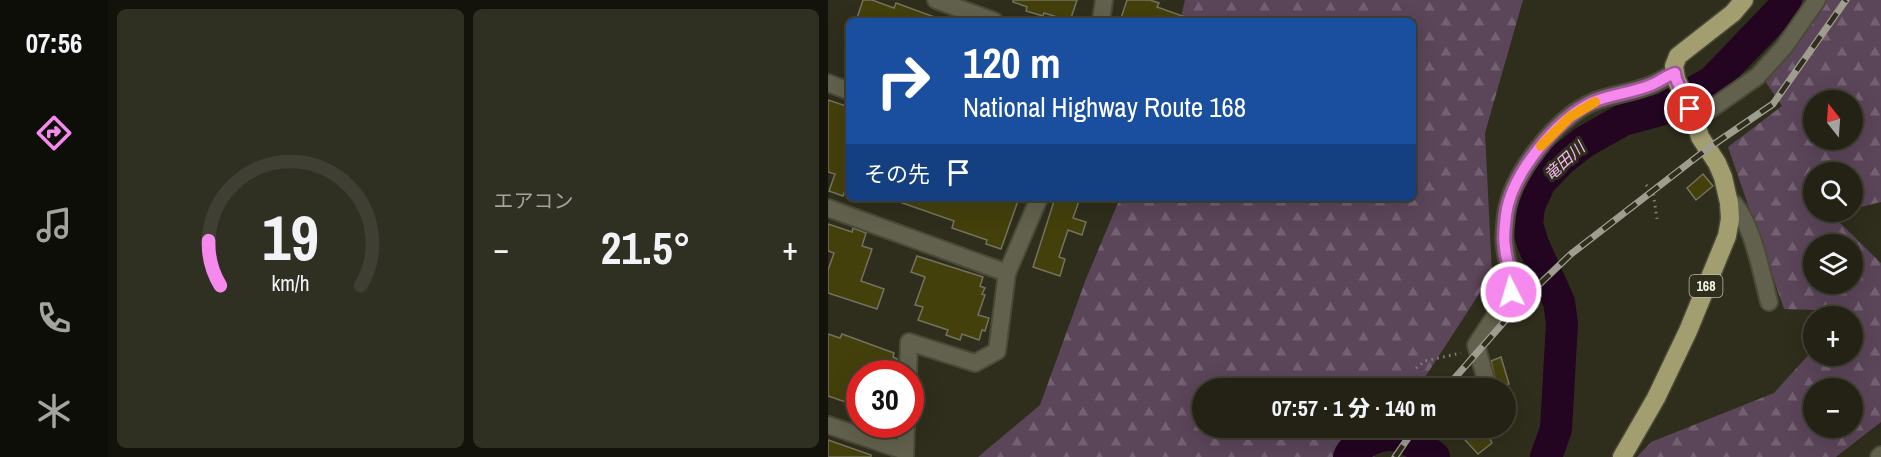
<!DOCTYPE html>
<html lang="ja">
<meta charset="utf-8">
<style>
:root{--surface:#232215;--page:#2f2f22;--text:#f1f3f6;--muted:#a3a4a0;--line:#403f34;--accent:#f589ee}
body{margin:0;font-family:"Archivo Narrow","Noto Sans JP",sans-serif;background:var(--page);color:var(--text);height:100vh;display:flex;flex-direction:column;font-size:22px;white-space:nowrap}
*{box-sizing:border-box;margin:0}
p{font-size:20px;color:var(--muted)}
.icon{flex:none;width:33px;height:33px;fill:none;stroke:currentColor;stroke-width:2;stroke-linecap:round;stroke-linejoin:round}
.map{position:relative;flex:1;overflow:hidden}
.sheet{display:flex;flex-direction:column;gap:9px;padding:9px;background:#13130c;width:720px}
.sheet>*{flex:none}
.banner{position:absolute;left:18px;top:18px;width:570px;height:183px;border-radius:9px;box-shadow:0 6px 24px #0002,0 0 0 2px var(--line);background:#1a4fa0;color:#fff;overflow:hidden}
.needle{width:39px;rotate:343deg}
.tools{position:absolute;left:975px;top:90px;display:grid;gap:12px}
.tools a{display:grid;place-items:center;width:60px;height:60px;border-radius:50%;background:var(--surface);box-shadow:0 6px 24px #0002,0 0 0 2px var(--line);font-size:30px}
.speed{position:absolute;left:18px;top:360px;display:flex;gap:12px;font-size:30px;font-weight:700;text-align:center}
.speed>*{display:grid;place-content:center;width:78px;height:78px;border-radius:50%;background:var(--surface);box-shadow:0 6px 24px #0002,0 0 0 2px var(--line);line-height:1}
.speed .limit{border:9px solid #d22;background:#fff;color:#111}
.pin{position:absolute;display:grid;place-items:center;width:51px;height:51px;color:#fff;margin:-26px;border:3px solid #fff;border-radius:50%;box-shadow:0 2px 6px #0007}
.me{position:absolute;width:66px;margin:-33px;rotate:355deg;stroke-linejoin:round;filter:drop-shadow(0 0 4px #0008)}
.turn{display:flex;align-items:center;gap:21px;height:126px;padding:0 18px;font-size:27px}
.turn .icon{width:78px;height:78px;stroke-width:2.5}
.turn b{display:block;font-size:42px;line-height:51px}
.then{display:flex;align-items:center;height:57px;padding:0 18px;background:#0003;gap:12px;font-size:22px}
.big{font-size:45px;font-weight:800;line-height:1.1}
.sheet .widget{flex:1;display:flex;flex-direction:column;justify-content:center;gap:9px;min-width:0;padding:0 21px;border-radius:9px;background:var(--page)}
.sheet .dial{align-items:center;gap:0}
.dial svg{height:156px;overflow:visible;fill:none;stroke:var(--line);stroke-width:7;stroke-linecap:round;text-anchor:middle}
.dial text{fill:var(--text);stroke:none}
.heat{display:flex;justify-content:space-between;align-items:center;font-size:33px;direction:ltr}
.sheet .tiles{flex:1;display:grid;gap:9px;grid-template-columns:repeat(2,1fr)}
.trip{position:absolute;left:364px;top:378px;width:324px;height:60px;border-radius:30px;background:var(--surface);box-shadow:0 6px 24px #0002,0 0 0 2px var(--line);font-weight:800;line-height:60px;text-align:center}
main{display:flex;flex:1;min-height:0}
.tabs{display:flex;flex-direction:column;width:108px;justify-content:space-around;align-items:center;background:#0e0e08;color:var(--muted)}
.tabs .icon{width:42px;height:42px}
.tabs .selected{color:var(--accent)}
.tabs b{font-size:27px;color:var(--text)}
.map>svg:first-child{display:block}
</style>
<main>
<nav class="tabs">
<b>07:56</b>
<svg class="icon selected" aria-label="directions" viewBox="0 0 24 24"><path d="M12 3l9 9-9 9-9-9zM9 14v-3h6M13 9l2 2-2 2"/></svg>
<svg class="icon" aria-label="music" viewBox="0 0 24 24"><path d="M9 18V5l10-2v13"/><circle cx="6" cy="18" r="3"/><circle cx="16" cy="16" r="3"/></svg>
<svg class="icon" aria-label="phone" viewBox="0 0 24 24"><path d="M5 4h4l2 5-3 2q2 4 5 5l2-3 5 2v4C11 20 4 13 5 4z"/></svg>
<svg class="icon" aria-label="climate" viewBox="0 0 24 24"><path d="M12 3v18M4 7l16 10M4 17L20 7"/></svg>
</nav>
<section class="sheet">
<div class="tiles">
<div class="widget dial"><svg viewBox="0 0 100 80">
<path d="M14 69A42 42 0 1 1 86 69"/>
<path d="M14 69A42 42 0 0 1 8 46" stroke="#f589ee"/>
<text x="50" y="56" font-size="32" font-weight="700">19</text>
<text x="50" y="72" font-size="11">km/h</text>
</svg></div>
<div class="widget"><p>エアコン</p>
<div class="heat"><a>−</a><b class="big">21.5°</b><a>+</a></div>
</div>
</div>
</section>
<div class="map">
<svg width="1053" height="457" viewBox="0 0 1053 457">
<defs>
<pattern id="forest-firs" width="22" height="20" patternUnits="userSpaceOnUse" patternTransform="scale(1.5)"><rect width="22" height="20" fill="#5b4559"/><path d="M5 1l3.5 6h-7zM16 11l3.5 6h-7z" fill="#736071"/></pattern>
</defs>
<rect width="100%" height="100%" fill="#2f2e1c"/>
<g fill="url(#forest-firs)" fill-rule="evenodd">
<polygon points="357,0 695,0 657,133 664,274 590,388 375,388 375,428 565,428 546,457 150,457 212,405 258,279 292,198 585,198 585,21 352,21"/>
<path d="M998,0H1053V202L1025,209L1024,172H986V212H1016L1004,215L1053,263V422L1008,457H809L823,442L946,393L985,350L986,356H1024V316H989L987,310L956,309L900,147L954,106L937,81ZM986,100H1024V140H986ZM986,244H1024V284H986ZM986,388H1024V428H986Z"/>
</g>
<g fill="none" stroke-linecap="round" stroke-linejoin="round">
<g stroke="#230421" stroke-width="32">
<path d="M521,457C524,449 531,446 538,442C565,426 584,439 606,457"/>
<polyline points="718,457 728,429 734,323 731,302 705,244 699,224 701,206 712,182 733,160 756,142 795,120 836,109 884,82 955,8 958,0"/>
</g>
</g>
<g fill="#44400c" stroke="#73725e" stroke-width="1.5">
<polygon points="35,0 44,0 66,8 68,3 112,19 112,21 28,21"/>
<polygon points="185,0 249,0 242,21 216,13 215,16 198,11 199,7 185,2"/>
<polygon points="299,0 322,0 331,3 329,7 363,19 363,21 292,21"/>
<polygon points="0,100 21,107 21,179 15,196 1,191 7,174 0,172"/>
<polygon points="875,174 885,186 868,200 859,188"/>
<polygon points="67,198 191,198 173,249 158,244 159,240 124,228 126,221 66,200"/>
<polygon points="227,198 252,198 245,218 258,222 254,235 240,230 231,257 237,259 232,276 205,267"/>
<polygon points="0,224 24,232 25,228 38,233 34,246 44,249 33,281 56,289 49,309 0,293 0,270 6,253 0,251"/>
<polygon points="89,256 155,277 152,286 157,288 154,294 157,295 150,315 161,318 157,331 154,330 151,340 134,334 132,340 118,335 120,330 90,320 95,307 87,305 97,277 83,272"/>
<polygon points="0,334 12,338 14,334 66,353 65,357 69,359 64,374 32,374 32,407 0,396"/>
<polygon points="673,357 681,384 664,388 668,382 663,361"/>
<polygon points="626,428 657,428 664,443 650,454"/>
<polygon points="0,440 43,455 43,457 0,457"/>
</g>
<g fill="none" stroke-linecap="round" stroke-linejoin="round">
<g stroke="#4b4a39" stroke-width="20">
<g id="minor">
<polyline points="108,0 166,21"/>
<polyline points="273,21 276,0"/>
<polyline points="0,83 21,91"/>
<polyline points="867,120 930,76 957,46 989,0"/>
<path d="M901,203L906,204C925,225 934,275 941,302"/>
<polyline points="0,208 179,273"/>
<polyline points="80,374 81,342 147,363 169,351 179,273 211,198"/>
<path d="M658,380L648,345L683,292C686,276 678,263 677,247C675,237 677,225 678,215C683,175 728,118 765,102C784,94 804,93 823,85C831,82 839,76 847,73"/>
<polyline points="0,425 77,451"/>
<polyline points="77,457 78,424"/>
<polyline points="1051,457 1053,455"/>
</g>
</g>
<g stroke="#4b4a39" stroke-width="21">
<polyline id="trunk" points="794,457 828,398 860,331 899,236 902,219 901,203 895,177 889,163 872,137 867,120 848,79 846,66 850,56 905,13 916,0"/>
</g>
<g stroke="#848374" stroke-width="3" stroke-dasharray="1.5 4.5" stroke-linecap="butt">
<polyline points="818,185 825,192 829,219"/>
<polyline points="588,368 597,361 633,353"/>
</g>
<use href="#minor" stroke="#62614d" stroke-width="16"/>
<use href="#trunk" stroke="#a29e70" stroke-width="18"/>
<g stroke="#9e9d8f" stroke-width="7">
<g id="rail">
<polyline points="618,388 697,298 743,254 879,149 945,104 1018,0"/>
<polyline points="567,457 587,428"/>
</g>
</g>
<use href="#rail" stroke="#2f2e1c" stroke-width="4.5" stroke-dasharray="14" stroke-linecap="butt"/>
</g>
<g fill="none" stroke-linecap="round" stroke-linejoin="round">
<g stroke="#9f599b" stroke-width="15">
<path id="route" d="M683,292C686,276 678,263 677,247C675,238 677,225 678,215C683,175 729,118 765,102C784,94 804,93 823,85C831,82 838,76 847,73L848,79L862,109"/>
</g>
<use href="#route" stroke="#f589ee" stroke-width="10"/>
<polyline stroke="#f59e0b" stroke-width="10" points="713,146 742,117 767,102"/>
</g>
<g text-anchor="middle" stroke-width="6" stroke-linejoin="round" paint-order="stroke">
<rect fill="#2f2e1c" stroke="#bab9ac" stroke-width="1.5" x="861.5" y="275" width="33" height="22" rx="4.5"/>
<g font-size="14" font-weight="bold" fill="#f6f5ea">
<text x="878" y="291">168</text>
</g>
<g font-size="16" font-style="italic" fill="#f5b8ef" stroke="#2f2e1c">
<text transform="translate(736 161) rotate(-42)" y="6">竜田川</text>
</g>
</g>
</svg>
<div class="tools">
<a><svg class="needle" viewBox="-14 -14 28 28"><path d="M0-13l5 13h-10z" fill="#e53935"/><path d="M0 13l5-13h-10z" fill="#a3a4a0"/></svg></a>
<a><svg class="icon" aria-label="search" viewBox="0 0 24 24"><circle cx="10" cy="10" r="6"/><path d="M15 15l6 6"/></svg></a>
<a><svg class="icon" aria-label="layers" viewBox="0 0 24 24"><path d="M12 4l9 5-9 5-9-5zM3 14l9 5 9-5"/></svg></a>
<a>+</a>
<a>−</a>
</div>
<div class="speed"><div class="limit">30</div></div>
<div class="pin" style="left:862px;top:109px;background:#d93025"><svg class="icon" aria-label="arrive" viewBox="0 0 24 24"><path d="M6 21V4h12l-3 4 3 4H6"/></svg></div>
<svg class="me" style="left:683px;top:292px" viewBox="-20 -20 40 40"><circle r="17" fill="#f589ee" stroke="#fff" stroke-width="3"/><path d="M0-11L8 9 0 5-8 9z" fill="#fff"/></svg>
<div class="trip">07:57 · 1 分 · 140 m</div>
<div class="banner">
<div class="turn"><svg class="icon" aria-label="right" viewBox="0 0 24 24"><path d="M7 20v-9h11M14 6l5 5-5 5"/></svg><div><b>120 m</b>National Highway Route 168</div></div>
<div class="then">その先<svg class="icon" aria-label="arrive" viewBox="0 0 24 24"><path d="M6 21V4h12l-3 4 3 4H6"/></svg></div>
</div>
</div>
</main>
